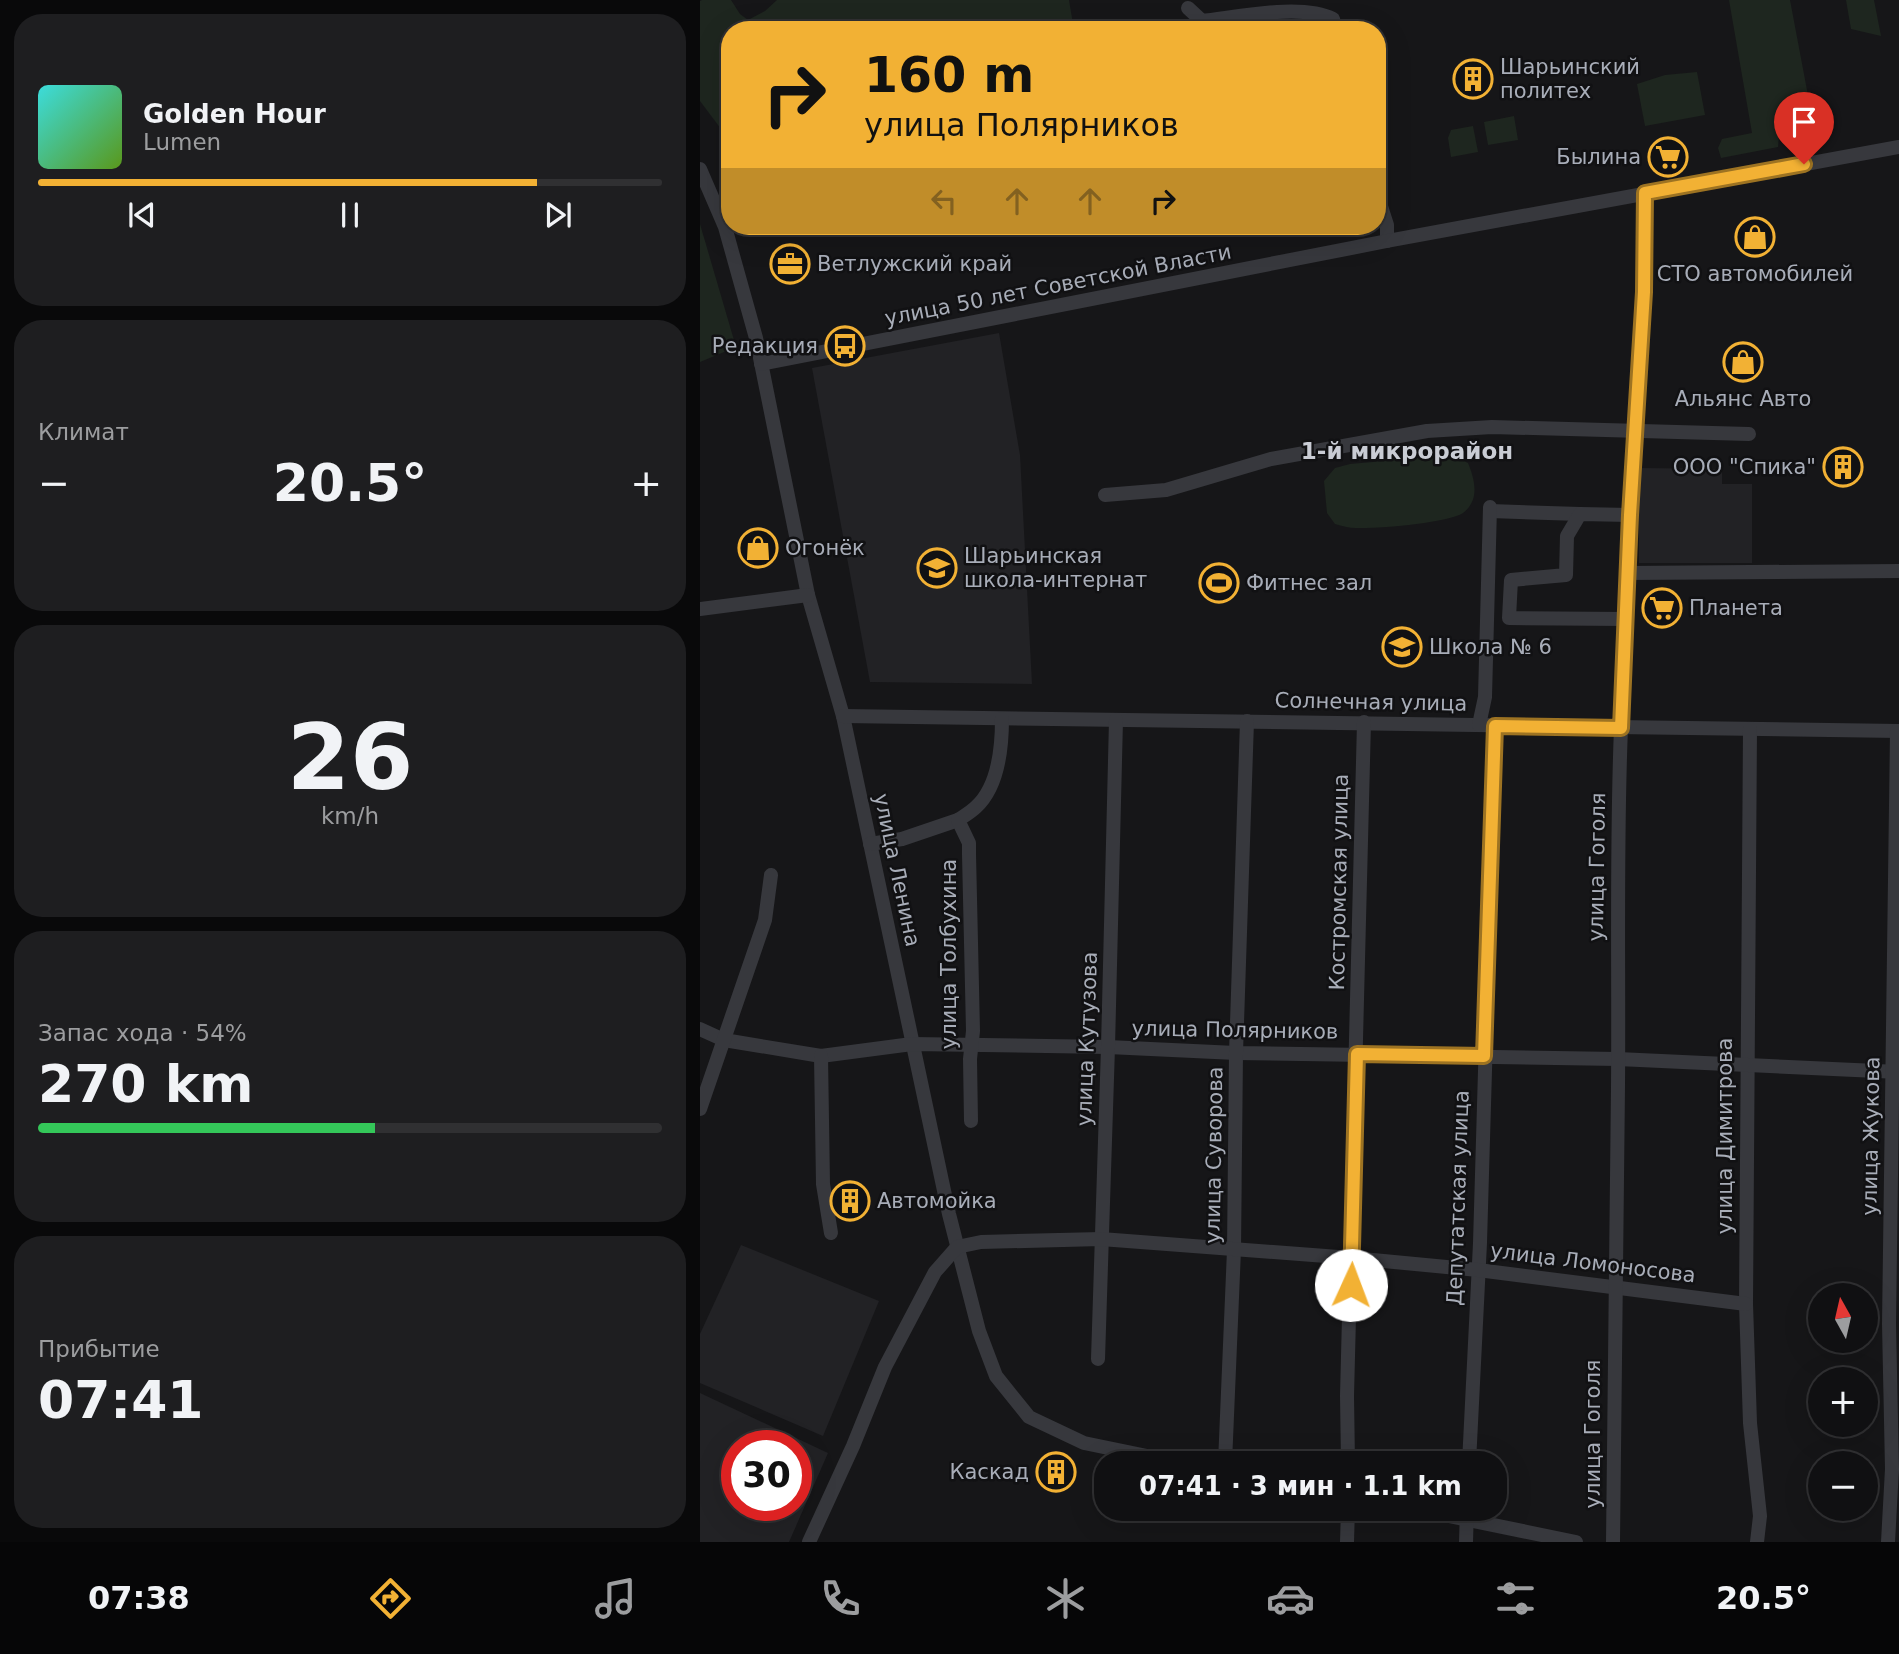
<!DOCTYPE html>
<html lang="ru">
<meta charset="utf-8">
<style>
:root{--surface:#101012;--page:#1e1e20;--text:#f1f3f6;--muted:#9c9d9f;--line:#303032;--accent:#f2b134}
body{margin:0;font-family:"DejaVu Sans",sans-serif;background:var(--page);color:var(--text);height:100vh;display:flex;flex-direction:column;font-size:26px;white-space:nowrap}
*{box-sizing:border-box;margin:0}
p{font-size:23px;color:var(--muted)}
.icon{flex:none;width:38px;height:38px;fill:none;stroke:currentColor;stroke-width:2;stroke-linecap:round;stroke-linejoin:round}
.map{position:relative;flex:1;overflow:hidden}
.panel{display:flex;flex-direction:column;gap:14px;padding:14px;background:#09090a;width:700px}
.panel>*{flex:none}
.guide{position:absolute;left:21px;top:21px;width:665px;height:214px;border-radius:28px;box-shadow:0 7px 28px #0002,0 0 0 2px var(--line);background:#f2b134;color:#111;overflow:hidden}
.needle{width:46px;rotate:352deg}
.buttons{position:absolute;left:1108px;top:1283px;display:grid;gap:14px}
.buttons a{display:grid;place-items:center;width:70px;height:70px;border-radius:50%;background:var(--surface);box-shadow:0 7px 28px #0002,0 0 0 2px var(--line);font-size:35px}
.speed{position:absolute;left:21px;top:1430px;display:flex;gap:14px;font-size:35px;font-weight:700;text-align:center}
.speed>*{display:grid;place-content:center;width:91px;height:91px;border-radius:50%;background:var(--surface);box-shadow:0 7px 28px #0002,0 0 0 2px var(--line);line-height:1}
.speed .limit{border:10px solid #d22;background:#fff;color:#111}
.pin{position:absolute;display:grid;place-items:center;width:60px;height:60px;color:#fff;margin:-72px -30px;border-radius:50% 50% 50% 0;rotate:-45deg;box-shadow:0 0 7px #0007}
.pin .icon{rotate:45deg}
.me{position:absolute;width:77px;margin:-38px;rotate:2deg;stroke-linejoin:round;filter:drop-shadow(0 0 5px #0008)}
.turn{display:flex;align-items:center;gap:24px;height:147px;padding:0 28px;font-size:32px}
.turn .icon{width:91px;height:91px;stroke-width:2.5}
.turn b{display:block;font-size:49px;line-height:60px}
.lanes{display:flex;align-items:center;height:66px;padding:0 28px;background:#0003;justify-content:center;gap:35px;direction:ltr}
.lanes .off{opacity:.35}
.big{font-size:52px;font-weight:600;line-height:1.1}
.panel .widget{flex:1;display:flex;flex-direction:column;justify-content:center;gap:10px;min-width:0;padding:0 24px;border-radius:28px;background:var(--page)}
.panel .dial{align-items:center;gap:0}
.dial b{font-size:91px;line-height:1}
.song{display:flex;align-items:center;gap:21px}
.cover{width:84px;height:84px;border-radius:10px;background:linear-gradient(135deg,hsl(180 70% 55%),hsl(90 70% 35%))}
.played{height:7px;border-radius:4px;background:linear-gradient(90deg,var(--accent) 80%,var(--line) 80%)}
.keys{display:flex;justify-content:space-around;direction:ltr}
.heat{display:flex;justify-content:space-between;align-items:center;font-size:38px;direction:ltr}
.charge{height:10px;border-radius:5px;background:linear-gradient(90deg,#34c759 54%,var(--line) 0)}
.trip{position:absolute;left:394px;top:1451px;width:413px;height:70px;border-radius:28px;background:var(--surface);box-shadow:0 7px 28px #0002,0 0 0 2px var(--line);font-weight:600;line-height:70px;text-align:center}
.tab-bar{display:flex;height:112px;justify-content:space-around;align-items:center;background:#060607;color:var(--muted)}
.tab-bar .icon{width:49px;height:49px}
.tab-bar .current{color:var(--accent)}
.tab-bar b{font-size:32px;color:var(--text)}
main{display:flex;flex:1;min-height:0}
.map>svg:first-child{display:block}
</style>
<main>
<section class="panel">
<div class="widget">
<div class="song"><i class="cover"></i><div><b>Golden Hour</b><p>Lumen</p></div></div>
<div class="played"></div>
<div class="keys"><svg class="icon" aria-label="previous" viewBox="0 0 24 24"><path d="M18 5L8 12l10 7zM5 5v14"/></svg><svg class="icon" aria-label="pause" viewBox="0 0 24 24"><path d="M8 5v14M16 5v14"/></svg><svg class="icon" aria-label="next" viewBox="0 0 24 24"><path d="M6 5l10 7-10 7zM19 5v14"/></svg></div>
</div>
<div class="widget"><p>Климат</p>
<div class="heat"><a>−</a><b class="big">20.5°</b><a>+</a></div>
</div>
<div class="widget dial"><b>26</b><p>km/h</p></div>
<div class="widget"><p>Запас хода · 54%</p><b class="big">270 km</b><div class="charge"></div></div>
<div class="widget"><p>Прибытие</p><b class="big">07:41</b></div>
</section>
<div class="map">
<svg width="1199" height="1542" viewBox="0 0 1199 1542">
<rect width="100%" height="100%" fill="#161618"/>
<g fill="#222225" fill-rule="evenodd">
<polygon points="299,333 320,455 332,684 170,682 112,368"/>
<polygon points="939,468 1022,469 1022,484 1052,484 1052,563 939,563"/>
<polygon points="41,1245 179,1301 123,1436 0,1383 0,1334"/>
<path d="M0,1393L128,1453L89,1542H0ZM37,1446H96V1505H37Z"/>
</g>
<g fill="#1e261f">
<polygon points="2,0 31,0 40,14 48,20 65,11 77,0 369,0 374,30 30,30 30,124 21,129 0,101 0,1"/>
<polygon points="1029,0 1090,0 1110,106 1080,123 1078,147 1021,158 1018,148 1022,139 1052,133"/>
<polygon points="1146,0 1174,0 1181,36 1151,29"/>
<polygon points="997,72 1005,115 945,126 937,84 965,75"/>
<polygon points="814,116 818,140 788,145 784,122"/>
<polygon points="773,126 778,152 751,157 748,138 751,130"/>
<polygon points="0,224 36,347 0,362"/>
<path d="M751,455L768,463C775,480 780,500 763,513C748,523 677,529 656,528C649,528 642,526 635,524L627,513L624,481L635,468L650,464Z"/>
</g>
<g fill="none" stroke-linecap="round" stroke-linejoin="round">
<g stroke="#37383d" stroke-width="14">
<path d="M488,8L502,21C538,17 602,3 633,19L636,30"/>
<polyline points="0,169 25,227 56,338 108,595 143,716 249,1214 279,1331 296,1376 329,1417 384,1443 481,1463"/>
<polyline points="677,194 687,225 687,241"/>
<polyline points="61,364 687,241 1199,147"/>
<polyline points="405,495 466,490 571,459 727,431 792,427 1049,434"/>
<polyline points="790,511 880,514"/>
<polyline points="927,573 1199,571"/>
<polyline points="0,609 108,595"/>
<polyline points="926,619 809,618 811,580 866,575 867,536 880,514 930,515"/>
<polyline points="143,716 1199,731"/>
<polyline points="779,725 785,697 790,507"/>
<polyline points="1050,729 1046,1304 1050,1423 1060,1516 1057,1542"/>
<polyline points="170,844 202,839 258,820"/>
<polyline points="0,1029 24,1040 121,1056 212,1044 408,1047 536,1053 918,1059 1199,1072"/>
<polyline points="121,1056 123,1184 131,1233"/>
<polyline points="0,1109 65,920 71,875"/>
<path d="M271,1121L270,1059L273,1031L269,854V843L258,820C264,816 271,812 276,807C298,787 302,747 302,719"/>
<polyline points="398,1359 408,1047 416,720"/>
<polyline points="525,1463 534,1250 536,1053 547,721"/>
<polyline points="648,1463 647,1396 664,722"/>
<polyline points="769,1463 780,1243 795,726"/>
<polyline points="710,1508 876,1542"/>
<polyline points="109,1542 153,1446 185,1367 235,1272 257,1247 281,1242 401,1239 652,1258 778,1270 1046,1304"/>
<polyline points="647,1542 648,1508"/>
<polyline points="766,1542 767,1508"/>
<path d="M913,1542C914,1390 917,1239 918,1087C919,968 916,848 921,728C927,549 943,371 945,193"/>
<polyline points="1188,1542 1192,1469 1189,1324 1197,731"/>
</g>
</g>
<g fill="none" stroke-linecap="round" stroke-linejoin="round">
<g stroke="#9d7322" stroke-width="18">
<polyline id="route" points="651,1285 657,1054 784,1056 795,726 921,728 930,515 944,292 945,193 1104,164"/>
</g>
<use href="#route" stroke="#f2b134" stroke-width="12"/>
</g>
<defs>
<g id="building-ring" transform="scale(2.0125)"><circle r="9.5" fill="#111113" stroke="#f2b134" stroke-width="1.5"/><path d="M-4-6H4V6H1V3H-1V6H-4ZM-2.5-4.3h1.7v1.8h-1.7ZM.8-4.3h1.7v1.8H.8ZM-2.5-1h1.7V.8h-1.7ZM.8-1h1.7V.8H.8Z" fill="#f2b134"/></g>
<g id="supermarket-ring" transform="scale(2.0125)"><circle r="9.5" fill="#111113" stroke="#f2b134" stroke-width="1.5"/><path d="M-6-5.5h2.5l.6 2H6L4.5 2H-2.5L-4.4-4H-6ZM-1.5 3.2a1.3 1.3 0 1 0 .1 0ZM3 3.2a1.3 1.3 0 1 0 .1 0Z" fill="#f2b134"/></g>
<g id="shop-ring" transform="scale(2.0125)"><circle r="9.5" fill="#111113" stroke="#f2b134" stroke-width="1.5"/><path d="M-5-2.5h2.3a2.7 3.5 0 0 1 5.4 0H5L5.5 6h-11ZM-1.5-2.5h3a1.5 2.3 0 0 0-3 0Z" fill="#f2b134"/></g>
<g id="office-ring" transform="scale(2.0125)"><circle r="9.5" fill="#111113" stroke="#f2b134" stroke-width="1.5"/><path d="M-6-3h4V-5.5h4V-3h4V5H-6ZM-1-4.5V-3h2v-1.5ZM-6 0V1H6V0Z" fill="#f2b134"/></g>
<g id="bus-ring" transform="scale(2.0125)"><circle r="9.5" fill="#111113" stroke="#f2b134" stroke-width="1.5"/><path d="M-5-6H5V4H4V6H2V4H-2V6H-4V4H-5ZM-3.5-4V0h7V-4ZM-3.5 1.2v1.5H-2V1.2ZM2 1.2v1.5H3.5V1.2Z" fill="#f2b134"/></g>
<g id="school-ring" transform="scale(2.0125)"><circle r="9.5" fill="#111113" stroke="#f2b134" stroke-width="1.5"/><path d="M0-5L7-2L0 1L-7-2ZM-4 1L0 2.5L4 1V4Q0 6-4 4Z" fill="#f2b134"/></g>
<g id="stadium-ring" transform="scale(2.0125)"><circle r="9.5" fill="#111113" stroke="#f2b134" stroke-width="1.5"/><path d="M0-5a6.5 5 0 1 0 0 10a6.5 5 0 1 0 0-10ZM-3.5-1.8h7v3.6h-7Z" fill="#f2b134"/></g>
</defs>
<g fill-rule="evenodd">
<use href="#building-ring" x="773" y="79"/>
<use href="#supermarket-ring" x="968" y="157"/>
<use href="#shop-ring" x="1055" y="237"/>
<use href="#office-ring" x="90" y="264"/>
<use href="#bus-ring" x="145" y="346"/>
<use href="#shop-ring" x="1043" y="362"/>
<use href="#building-ring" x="1143" y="467"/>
<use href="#shop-ring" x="58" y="548"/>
<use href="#school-ring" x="237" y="568"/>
<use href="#stadium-ring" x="519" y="583"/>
<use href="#supermarket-ring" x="962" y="608"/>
<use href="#school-ring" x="702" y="647"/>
<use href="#building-ring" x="150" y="1201"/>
<use href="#building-ring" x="356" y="1472"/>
</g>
<g text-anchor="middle" stroke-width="5" stroke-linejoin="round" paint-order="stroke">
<g font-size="21" fill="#a8adb8" stroke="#111113" text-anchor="start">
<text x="800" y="74">Шарьинский<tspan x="800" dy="24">политех</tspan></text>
<text x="941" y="164" text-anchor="end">Былина</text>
<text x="117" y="271">Ветлужский край</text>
<text x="1055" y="281" text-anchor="middle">СТО автомобилей</text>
<text x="118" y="353" text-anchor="end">Редакция</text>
<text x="1043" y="406" text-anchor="middle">Альянс Авто</text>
<text x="1116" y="474" text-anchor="end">ООО "Спика"</text>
<text x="85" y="555">Огонёк</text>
<text x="264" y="563">Шарьинская<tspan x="264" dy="24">школа-интернат</tspan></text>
<text x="546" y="590">Фитнес зал</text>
<text x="989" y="615">Планета</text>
<text x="729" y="654">Школа № 6</text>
<text x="177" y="1208">Автомойка</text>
<text x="329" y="1479" text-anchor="end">Каскад</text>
</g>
<g font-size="21" fill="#a8adb8" stroke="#111113">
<text transform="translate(358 285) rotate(-11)" y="7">улица 50 лет Советской Власти</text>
<text transform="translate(671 702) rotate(1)" y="7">Солнечная улица</text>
<text transform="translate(897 867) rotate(-89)" y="7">улица Гоголя</text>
<text transform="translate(197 870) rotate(78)" y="7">улица Ленина</text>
<text transform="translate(639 882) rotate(-89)" y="7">Костромская улица</text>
<text transform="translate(249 954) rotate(-90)" y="7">улица Толбухина</text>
<text transform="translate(535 1030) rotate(1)" y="7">улица Полярников</text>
<text transform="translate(387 1039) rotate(-88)" y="7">улица Кутузова</text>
<text transform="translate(1025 1136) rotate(-90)" y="7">улица Димитрова</text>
<text transform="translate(1171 1136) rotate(-89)" y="7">улица Жукова</text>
<text transform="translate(514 1155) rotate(-89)" y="7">улица Суворова</text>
<text transform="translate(758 1198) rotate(-88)" y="7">Депутатская улица</text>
<text transform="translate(893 1263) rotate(7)" y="7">улица Ломоносова</text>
<text transform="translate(893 1434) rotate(-90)" y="7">улица Гоголя</text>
</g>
<g font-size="23" font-weight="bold" fill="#c9ccd4" stroke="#111113">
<text x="707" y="459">1-й микрорайон</text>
</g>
</g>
</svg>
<div class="buttons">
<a><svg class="needle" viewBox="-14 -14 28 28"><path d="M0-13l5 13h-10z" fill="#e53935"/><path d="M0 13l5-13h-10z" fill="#9c9d9f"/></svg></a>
<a>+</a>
<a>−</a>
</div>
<div class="speed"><div class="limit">30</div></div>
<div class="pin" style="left:1104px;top:164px;background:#d93025"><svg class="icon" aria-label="arrive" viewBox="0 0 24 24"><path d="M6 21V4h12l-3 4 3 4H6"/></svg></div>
<svg class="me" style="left:651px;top:1285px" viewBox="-20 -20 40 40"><circle r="19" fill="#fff"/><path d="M0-13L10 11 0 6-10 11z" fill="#f2b134"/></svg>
<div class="trip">07:41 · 3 мин · 1.1 km</div>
<div class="guide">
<div class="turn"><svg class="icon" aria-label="right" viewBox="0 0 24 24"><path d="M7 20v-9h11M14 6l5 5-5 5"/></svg><div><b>160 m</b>улица Полярников</div></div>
<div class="lanes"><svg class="icon off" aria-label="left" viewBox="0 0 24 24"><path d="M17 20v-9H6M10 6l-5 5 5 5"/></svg><svg class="icon off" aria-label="ahead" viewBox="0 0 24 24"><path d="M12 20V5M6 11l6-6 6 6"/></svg><svg class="icon off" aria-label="ahead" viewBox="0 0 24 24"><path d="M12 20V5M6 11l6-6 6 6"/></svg><svg class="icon" aria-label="right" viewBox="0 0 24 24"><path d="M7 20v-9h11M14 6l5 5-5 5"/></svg></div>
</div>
</div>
</main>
<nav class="tab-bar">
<b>07:38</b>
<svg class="icon current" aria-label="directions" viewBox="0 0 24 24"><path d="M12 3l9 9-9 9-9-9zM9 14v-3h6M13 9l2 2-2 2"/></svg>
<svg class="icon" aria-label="music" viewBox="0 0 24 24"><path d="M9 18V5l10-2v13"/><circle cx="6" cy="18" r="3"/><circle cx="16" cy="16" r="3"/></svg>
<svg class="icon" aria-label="phone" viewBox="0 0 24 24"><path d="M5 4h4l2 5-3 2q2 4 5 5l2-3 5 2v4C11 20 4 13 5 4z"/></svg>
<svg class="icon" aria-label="climate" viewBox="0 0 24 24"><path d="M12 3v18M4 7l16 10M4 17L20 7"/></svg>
<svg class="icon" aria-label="car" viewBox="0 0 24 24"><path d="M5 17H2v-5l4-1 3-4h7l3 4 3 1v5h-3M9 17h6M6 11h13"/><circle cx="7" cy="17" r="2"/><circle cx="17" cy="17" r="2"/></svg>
<svg class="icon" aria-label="filters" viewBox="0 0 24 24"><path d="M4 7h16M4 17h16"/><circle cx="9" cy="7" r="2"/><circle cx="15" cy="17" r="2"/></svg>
<b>20.5°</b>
</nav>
